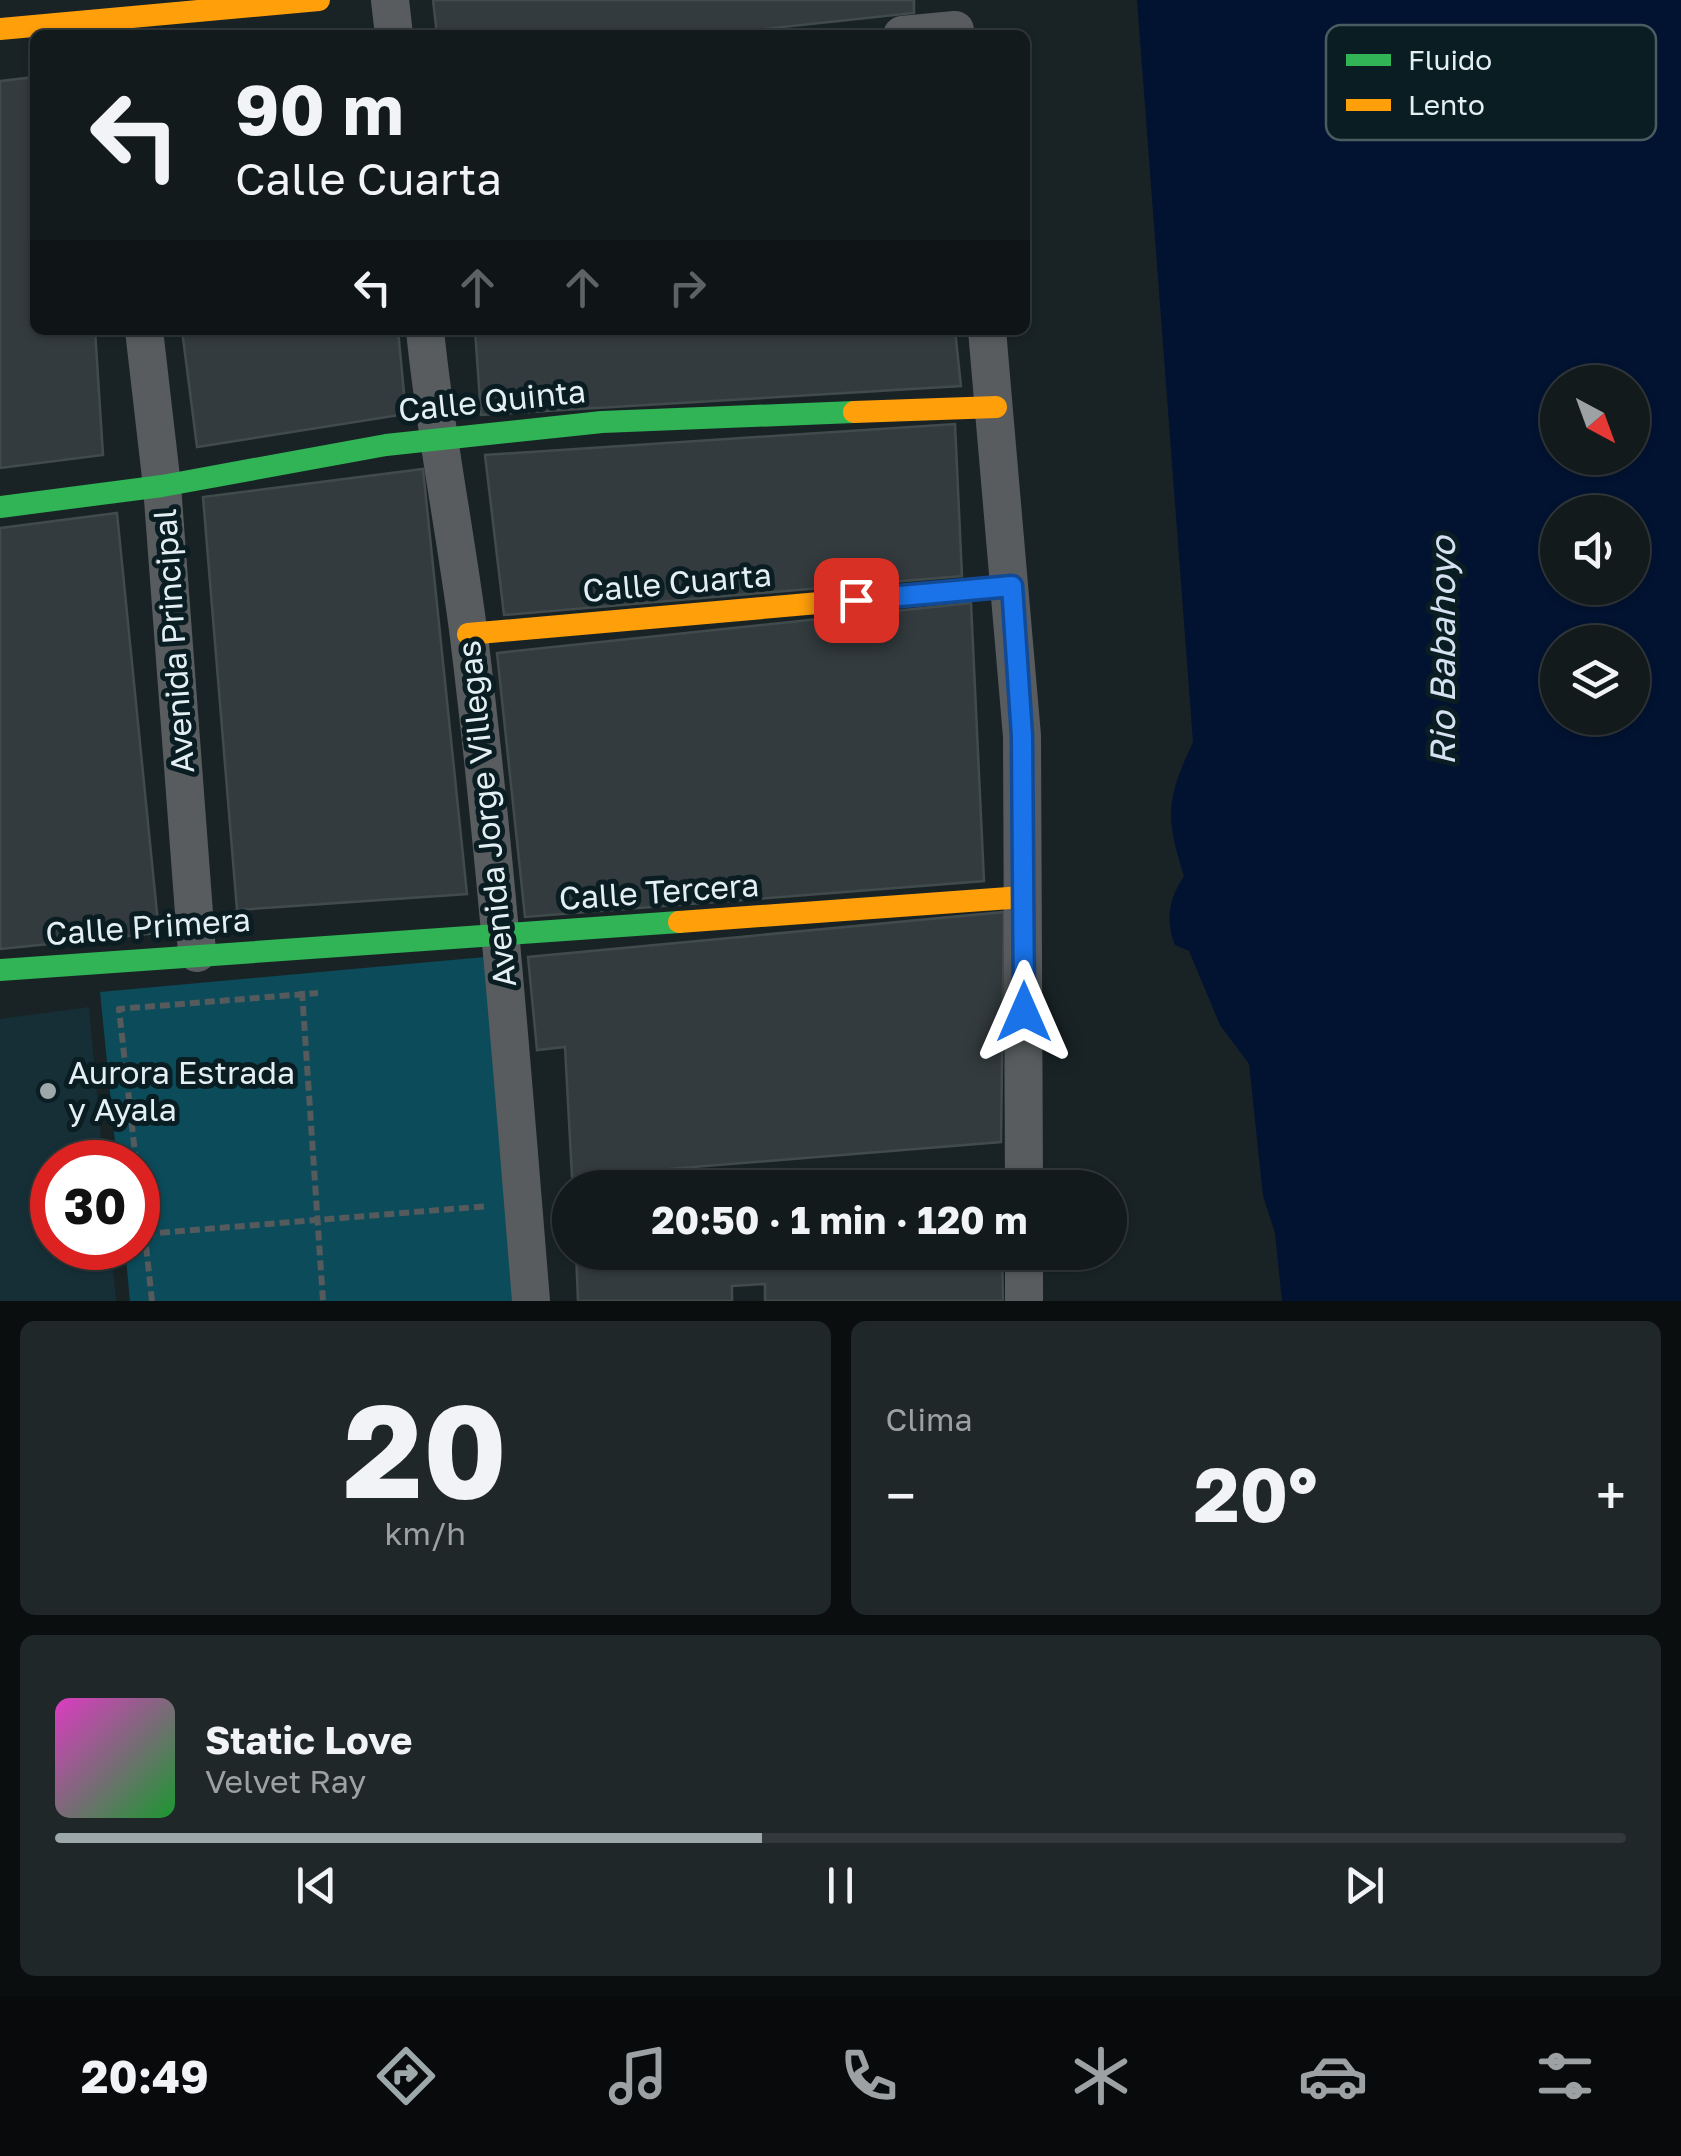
<!DOCTYPE html>
<html lang="es">
<meta charset="utf-8">
<style>
:root{--surface:#131a1c;--page:#202729;--text:#f1f3f6;--muted:#9da1a3;--line:#32383b;--accent:#9da8ab}
body{margin:0;font-family:"Golos Text",sans-serif;background:var(--page);color:var(--text);height:100vh;display:flex;flex-direction:column;font-size:38px;white-space:nowrap}
*{box-sizing:border-box;margin:0}
p{font-size:32px;color:var(--muted)}
.icon{flex:none;width:55px;height:55px;fill:none;stroke:currentColor;stroke-width:2;stroke-linecap:round;stroke-linejoin:round}
.map{position:relative;height:1301px;overflow:hidden}
.details{display:flex;flex-direction:column;gap:20px;padding:20px;background:#0a0e0f;flex:1}
.details>*{flex:none}
.guide{position:absolute;left:30px;top:30px;width:1000px;height:305px;border-radius:15px;box-shadow:0 2px 8px #0004,0 0 0 2px var(--line);background:#131a1c;color:var(--text);overflow:hidden}
.needle{width:65px;rotate:139deg}
.tools{position:absolute;left:1540px;top:365px;display:grid;gap:20px}
.tools a{display:grid;place-items:center;width:110px;height:110px;border-radius:50%;background:var(--surface);box-shadow:0 2px 8px #0004,0 0 0 2px var(--line);font-size:50px}
.speed{position:absolute;left:30px;top:1140px;display:flex;gap:20px;font-size:50px;font-weight:700;text-align:center}
.speed>*{display:grid;place-content:center;width:130px;height:130px;border-radius:50%;background:var(--surface);box-shadow:0 2px 8px #0004,0 0 0 2px var(--line);line-height:1}
.speed .limit{border:15px solid #d22;background:#fff;color:#111}
.pin{position:absolute;display:grid;place-items:center;width:85px;height:85px;color:#fff;margin:-42px;border-radius:20px;box-shadow:0 5px 15px #0006}
.me{position:absolute;width:110px;margin:-55px;rotate:0deg;stroke-linejoin:round;filter:drop-shadow(0 0 8px #0008)}
.turn{display:flex;align-items:center;gap:35px;height:210px;padding:0 40px;font-size:45px}
.turn .icon{width:130px;height:130px;stroke-width:2.5}
.turn b{display:block;font-size:70px;line-height:85px}
.lanes{display:flex;align-items:center;height:95px;padding:0 40px;background:#0003;justify-content:center;gap:50px;direction:ltr}
.lanes .off{opacity:.35}
.big{font-size:75px;font-weight:700;line-height:1.1}
.details .tile{flex:1;display:flex;flex-direction:column;justify-content:center;gap:15px;min-width:0;padding:0 35px;border-radius:15px;background:var(--page)}
.details .dial{align-items:center;gap:0}
.dial b{font-size:130px;line-height:1}
.song{display:flex;align-items:center;gap:30px}
.cover{width:120px;height:120px;border-radius:15px;background:linear-gradient(135deg,hsl(310 70% 55%),hsl(130 70% 35%))}
.played{height:10px;border-radius:5px;background:linear-gradient(90deg,var(--accent) 45%,var(--line) 45%)}
.keys{display:flex;justify-content:space-around;direction:ltr}
.heat{display:flex;justify-content:space-between;align-items:center;font-size:55px;direction:ltr}
.details .tiles{flex:1;display:grid;gap:20px;grid-template-columns:1fr 1fr}
.tile:last-child{grid-column:span 2}
.trip{position:absolute;left:552px;top:1170px;width:575px;height:100px;border-radius:50px;background:var(--surface);box-shadow:0 2px 8px #0004,0 0 0 2px var(--line);font-weight:700;line-height:100px;text-align:center}
.menu{display:flex;height:160px;justify-content:space-around;align-items:center;background:#080a0b;color:var(--muted)}
.menu .icon{width:70px;height:70px}
.menu .active{color:var(--accent)}
.menu b{font-size:45px;color:var(--text)}
.map>svg:first-child{display:block}
</style>
<div class="map">
<svg width="1681" height="1301" viewBox="0 0 1681 1301">
<rect width="100%" height="100%" fill="#192326"/>
<polygon fill="#162f36" points="89,1007 103,1162 52,1162 52,1248 111,1248 116,1301 0,1301 0,1019"/>
<polygon fill="#0b4b5a" points="485,957 516,1301 130,1301 125,1248 138,1248 138,1162 117,1162 100,992"/>
<path fill="#021331" fill-rule="evenodd" d="M1137,0H1681V1301H1282L1275,1233L1263,1196L1249,1064L1220,1025L1189,951L1175,945C1165,921 1169,898 1184,876C1165,816 1166,800 1193,742ZM1558,382H1632V458H1558ZM1558,512H1632V588H1558ZM1558,642H1632V718H1558Z"/>
<g fill="#333b3e" stroke="#414b4c" stroke-width="2.5">
<polygon points="433,0 914,0 914,13 709,35 437,35"/>
<polygon points="35,77 35,330 95,330 103,455 0,468 0,81"/>
<polygon points="182,330 398,330 406,414 197,447"/>
<polygon points="475,330 955,330 961,386 481,415"/>
<polygon points="955,424 962,576 504,615 485,455"/>
<polygon points="423,469 467,894 237,910 203,497"/>
<polygon points="117,513 159,933 0,949 0,528"/>
<polygon points="971,603 984,881 525,917 497,653"/>
<polygon points="1004,912 1001,1142 572,1177 565,1047 537,1050 528,957"/>
<polygon points="1000,1183 1000,1188 829,1188"/>
<polygon points="576,1252 1002,1252 1003,1301 765,1301 765,1284 732,1286 732,1301 578,1301"/>
</g>
<g fill="none" stroke-linecap="round" stroke-linejoin="round">
<g stroke="#555a5c" stroke-width="6" stroke-dasharray="10 5" stroke-linecap="butt">
<polyline points="302,991 323,1301"/>
<polyline points="136,1162 119,1009 318,993"/>
<polyline points="138,1172 152,1301"/>
<polyline points="145,1234 489,1206"/>
</g>
<g stroke="#585c5e" stroke-width="38">
<polyline points="390,0 394,35"/>
<polyline points="902,35 955,30"/>
<polyline points="144,330 162,486 197,953"/>
<path d="M425,330C435,433 456,534 469,637C496,858 513,1080 531,1301"/>
<polyline points="987,330 1022,736 1024,1188"/>
<polyline points="1024,1252 1024,1301"/>
</g>
<g stroke="#30b455" stroke-width="22">
<polyline points="0,507 162,486 386,445 602,422 854,412"/>
<polyline points="0,970 679,922"/>
</g>
<g stroke="#ff9f0a" stroke-width="22">
<polyline points="0,29 319,0"/>
<polyline points="854,412 996,407"/>
<polyline points="468,634 1011,586"/>
<polyline points="679,922 1023,897"/>
</g>
</g>
<g fill="none" stroke-linecap="round" stroke-linejoin="round">
<g stroke="#114b97" stroke-width="25">
<polyline id="route" points="856,600 1012,586 1022,736 1024,1012"/>
</g>
<use href="#route" stroke="#1a73e8" stroke-width="18"/>
</g>
<circle fill="#9da8ab" stroke="#0a1d22" stroke-width="4" cx="48" cy="1091" r="10"/>
<g text-anchor="middle" stroke-width="10" stroke-linejoin="round" paint-order="stroke">
<g font-size="32" fill="#e4eff3" stroke="#0a1d22">
<text transform="translate(492 401) rotate(-6)" y="11">Calle Quinta</text>
<text transform="translate(677 583) rotate(-5)" y="11">Calle Cuarta</text>
<text transform="translate(174 641) rotate(-94)" y="11">Avenida Principal</text>
<text transform="translate(487 814) rotate(-96)" y="11">Avenida Jorge Villegas</text>
<text transform="translate(659 892) rotate(-4)" y="11">Calle Tercera</text>
<text transform="translate(148 927) rotate(-4)" y="11">Calle Primera</text>
</g>
<g font-size="32" fill="#e4eff3" stroke="#0a1d22" text-anchor="start">
<text x="68" y="1084">Aurora Estrada<tspan x="68" dy="37">y Ayala</tspan></text>
</g>
<g font-size="35" font-style="italic" fill="#d6e1f1" stroke="#0a1d22">
<text transform="translate(1443 651) rotate(-90)" y="12">Rio Babahoyo</text>
</g>
</g>
<rect x="1326" y="25" width="330" height="115" rx="15" fill="#0a1d22" stroke="#4b5c61" stroke-width="2.5"/>
<rect x="1346" y="54" width="45" height="12" fill="#30b455"/>
<rect x="1346" y="99" width="45" height="12" fill="#ff9f0a"/>
<g font-size="28" fill="#e4eff3">
<text x="1408" y="70">Fluido</text>
<text x="1408" y="115">Lento</text>
</g>
</svg>
<div class="tools">
<a><svg class="needle" viewBox="-14 -14 28 28"><path d="M0-13l5 13h-10z" fill="#e53935"/><path d="M0 13l5-13h-10z" fill="#9da1a3"/></svg></a>
<a><svg class="icon" aria-label="sound" viewBox="0 0 24 24"><path d="M4 9h4l5-4v14l-5-4H4zM17 9q2 3 0 6"/></svg></a>
<a><svg class="icon" aria-label="layers" viewBox="0 0 24 24"><path d="M12 4l9 5-9 5-9-5zM3 14l9 5 9-5"/></svg></a>
</div>
<div class="speed"><div class="limit">30</div></div>
<div class="pin" style="left:856px;top:600px;background:#d93025"><svg class="icon" aria-label="arrive" viewBox="0 0 24 24"><path d="M6 21V4h12l-3 4 3 4H6"/></svg></div>
<svg class="me" style="left:1024px;top:1012px" viewBox="-20 -20 40 40"><path d="M0-17L14 15 0 8-14 15z" fill="#1a73e8" stroke="#fff" stroke-width="4"/></svg>
<div class="trip">20:50 · 1 min · 120 m</div>
<div class="guide">
<div class="turn"><svg class="icon" aria-label="left" viewBox="0 0 24 24"><path d="M17 20v-9H6M10 6l-5 5 5 5"/></svg><div><b>90 m</b>Calle Cuarta</div></div>
<div class="lanes"><svg class="icon" aria-label="left" viewBox="0 0 24 24"><path d="M17 20v-9H6M10 6l-5 5 5 5"/></svg><svg class="icon off" aria-label="ahead" viewBox="0 0 24 24"><path d="M12 20V5M6 11l6-6 6 6"/></svg><svg class="icon off" aria-label="ahead" viewBox="0 0 24 24"><path d="M12 20V5M6 11l6-6 6 6"/></svg><svg class="icon off" aria-label="right" viewBox="0 0 24 24"><path d="M7 20v-9h11M14 6l5 5-5 5"/></svg></div>
</div>
</div>
<section class="details">
<div class="tiles">
<div class="tile dial"><b>20</b><p>km/h</p></div>
<div class="tile"><p>Clima</p>
<div class="heat"><a>−</a><b class="big">20°</b><a>+</a></div>
</div>
<div class="tile">
<div class="song"><i class="cover"></i><div><b>Static Love</b><p>Velvet Ray</p></div></div>
<div class="played"></div>
<div class="keys"><svg class="icon" aria-label="previous" viewBox="0 0 24 24"><path d="M18 5L8 12l10 7zM5 5v14"/></svg><svg class="icon" aria-label="pause" viewBox="0 0 24 24"><path d="M8 5v14M16 5v14"/></svg><svg class="icon" aria-label="next" viewBox="0 0 24 24"><path d="M6 5l10 7-10 7zM19 5v14"/></svg></div>
</div>
</div>
</section>
<nav class="menu">
<b>20:49</b>
<svg class="icon active" aria-label="directions" viewBox="0 0 24 24"><path d="M12 3l9 9-9 9-9-9zM9 14v-3h6M13 9l2 2-2 2"/></svg>
<svg class="icon" aria-label="music" viewBox="0 0 24 24"><path d="M9 18V5l10-2v13"/><circle cx="6" cy="18" r="3"/><circle cx="16" cy="16" r="3"/></svg>
<svg class="icon" aria-label="phone" viewBox="0 0 24 24"><path d="M5 4h4l2 5-3 2q2 4 5 5l2-3 5 2v4C11 20 4 13 5 4z"/></svg>
<svg class="icon" aria-label="climate" viewBox="0 0 24 24"><path d="M12 3v18M4 7l16 10M4 17L20 7"/></svg>
<svg class="icon" aria-label="car" viewBox="0 0 24 24"><path d="M5 17H2v-5l4-1 3-4h7l3 4 3 1v5h-3M9 17h6M6 11h13"/><circle cx="7" cy="17" r="2"/><circle cx="17" cy="17" r="2"/></svg>
<svg class="icon" aria-label="filters" viewBox="0 0 24 24"><path d="M4 7h16M4 17h16"/><circle cx="9" cy="7" r="2"/><circle cx="15" cy="17" r="2"/></svg>
</nav>
